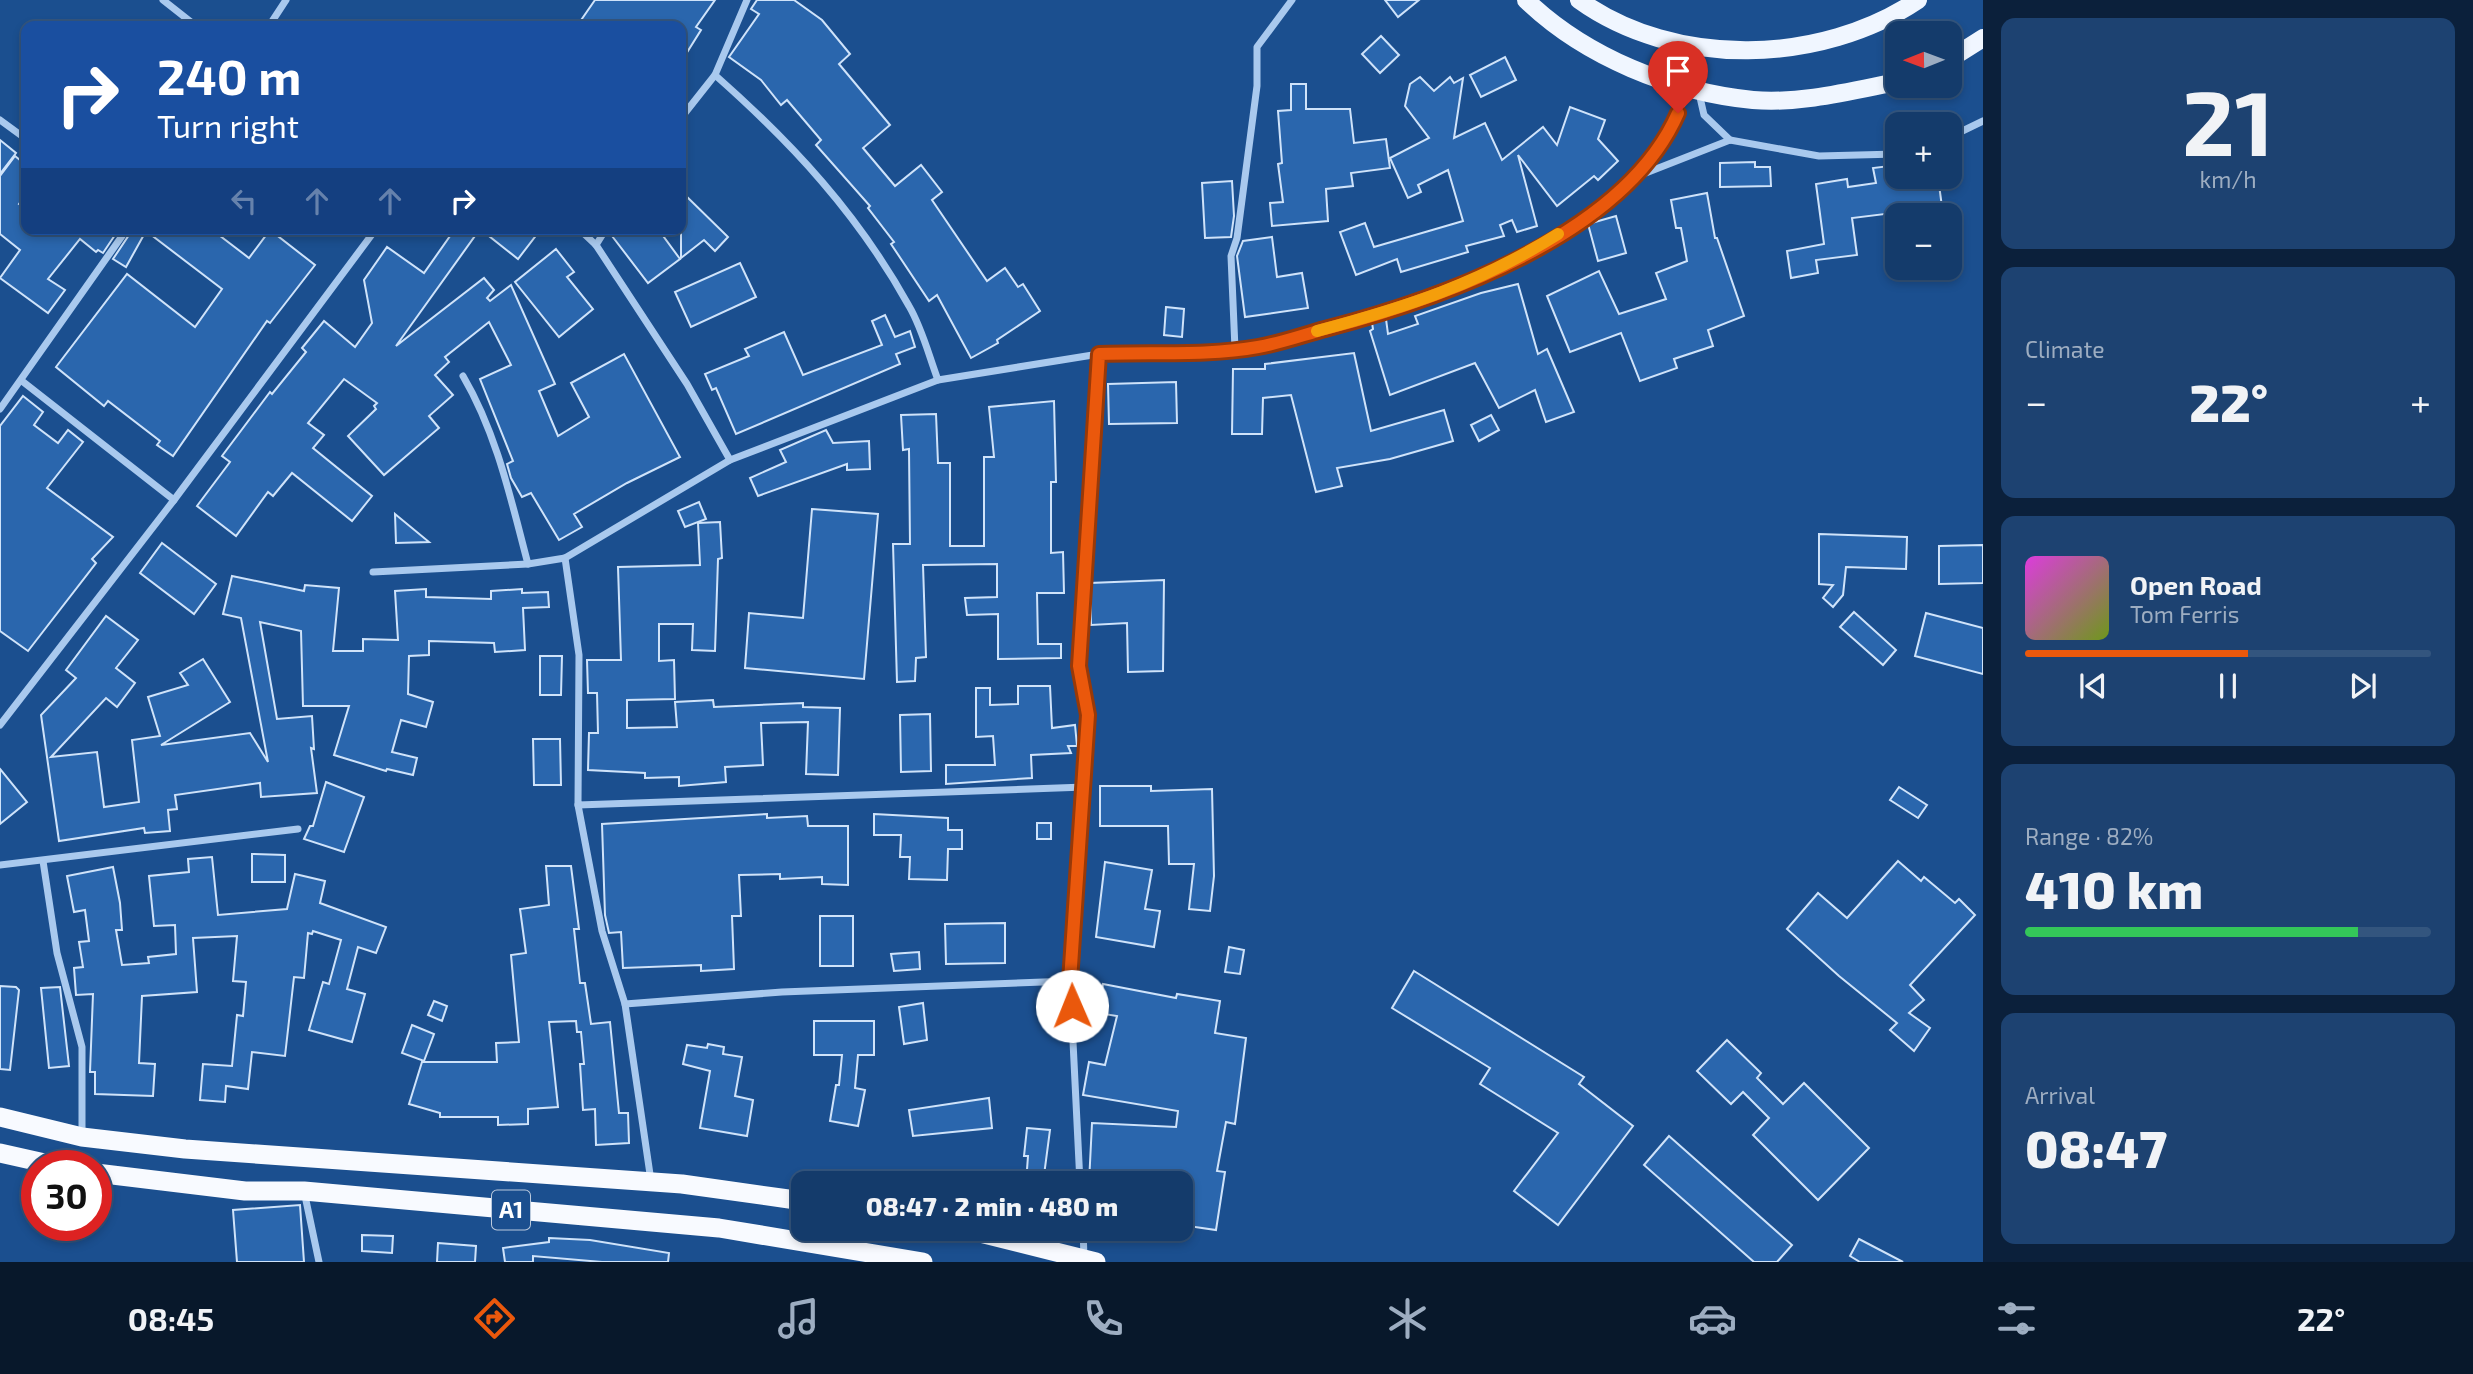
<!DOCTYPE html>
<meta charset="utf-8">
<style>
:root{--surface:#143b6b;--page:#1d4271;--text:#f1f3f6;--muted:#9dadc1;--line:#33557e;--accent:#ea580c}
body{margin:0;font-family:"Exo 2",sans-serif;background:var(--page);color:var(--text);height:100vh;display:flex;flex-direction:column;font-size:26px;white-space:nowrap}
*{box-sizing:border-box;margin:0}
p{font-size:23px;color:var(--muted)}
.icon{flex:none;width:38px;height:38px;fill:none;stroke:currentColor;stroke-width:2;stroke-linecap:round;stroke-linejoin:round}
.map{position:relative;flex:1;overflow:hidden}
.panel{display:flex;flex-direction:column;gap:18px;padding:18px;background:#0b203b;width:490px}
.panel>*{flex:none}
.guide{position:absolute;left:21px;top:21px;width:665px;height:214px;border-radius:14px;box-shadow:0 4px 10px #0003,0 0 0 2px var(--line);background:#1a4fa0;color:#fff;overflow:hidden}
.needle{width:46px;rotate:269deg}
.tools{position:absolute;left:1885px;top:21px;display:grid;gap:14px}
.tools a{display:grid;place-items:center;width:77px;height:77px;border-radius:14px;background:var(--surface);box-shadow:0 4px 10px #0003,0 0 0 2px var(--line);font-size:35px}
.speed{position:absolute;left:21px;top:1150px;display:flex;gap:14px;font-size:35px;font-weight:700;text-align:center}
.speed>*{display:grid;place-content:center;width:91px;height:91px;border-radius:50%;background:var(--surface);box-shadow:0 4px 10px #0003,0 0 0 2px var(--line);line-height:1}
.speed .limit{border:10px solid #d22;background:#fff;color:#111}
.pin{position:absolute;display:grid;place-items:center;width:60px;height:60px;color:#fff;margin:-72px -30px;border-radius:50% 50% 50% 0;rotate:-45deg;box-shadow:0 0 7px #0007}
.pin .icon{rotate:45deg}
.me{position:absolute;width:77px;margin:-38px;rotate:359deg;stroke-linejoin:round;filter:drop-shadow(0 0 5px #0008)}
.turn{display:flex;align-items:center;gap:24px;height:147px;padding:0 21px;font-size:32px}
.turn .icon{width:91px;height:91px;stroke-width:2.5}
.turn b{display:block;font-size:49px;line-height:60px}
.lanes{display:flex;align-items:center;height:66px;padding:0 21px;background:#0003;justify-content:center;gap:35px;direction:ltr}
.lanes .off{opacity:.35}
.big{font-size:52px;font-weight:800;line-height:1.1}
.panel .widget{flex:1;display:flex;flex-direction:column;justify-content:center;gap:10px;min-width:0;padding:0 24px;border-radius:14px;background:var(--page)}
.panel .dial{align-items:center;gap:0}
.dial b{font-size:91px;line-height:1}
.song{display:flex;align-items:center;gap:21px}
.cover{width:84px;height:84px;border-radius:10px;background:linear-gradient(135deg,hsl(300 70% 55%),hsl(80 70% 35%))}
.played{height:7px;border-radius:4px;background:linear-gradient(90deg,var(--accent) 55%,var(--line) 55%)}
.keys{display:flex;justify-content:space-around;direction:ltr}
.heat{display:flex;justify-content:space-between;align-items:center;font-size:38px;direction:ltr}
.charge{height:10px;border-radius:5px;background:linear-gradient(90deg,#34c759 82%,var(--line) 0)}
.trip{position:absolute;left:791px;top:1171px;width:402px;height:70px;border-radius:14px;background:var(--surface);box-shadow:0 4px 10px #0003,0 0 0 2px var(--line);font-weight:800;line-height:70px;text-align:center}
.dock{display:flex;height:112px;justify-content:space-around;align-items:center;background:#08182b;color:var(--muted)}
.dock .icon{width:49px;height:49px}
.dock .on{color:var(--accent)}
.dock b{font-size:32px;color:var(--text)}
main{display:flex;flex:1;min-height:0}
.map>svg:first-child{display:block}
</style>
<main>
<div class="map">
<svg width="1983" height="1262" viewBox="0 0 1983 1262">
<rect width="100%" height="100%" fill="#1b4f8f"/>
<g fill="#2a66ad" stroke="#cfe3fa" stroke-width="2">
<polygon points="595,0 715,0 696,27 701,30 681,62 681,26 577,26"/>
<polygon points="757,0 794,0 822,20 850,54 839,64 890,125 863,148 895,186 921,165 942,192 932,200 987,281 1005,268 1018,287 1023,284 1040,311 997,340 998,343 971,358 937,295 929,301 891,244 894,242 868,208 870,206 816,145 821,140 787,100 781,105 761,80 729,57 759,14 751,9"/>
<polygon points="1385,0 1419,0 1398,17"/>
<polygon points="1381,36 1399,55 1380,73 1362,54"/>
<polygon points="1505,57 1516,80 1481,97 1470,75"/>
<polygon points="1420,77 1434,91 1450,77 1454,83 1463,78 1454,138 1485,123 1502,160 1543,127 1557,145 1570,107 1605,120 1598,139 1618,161 1598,180 1594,176 1557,206 1518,155 1537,226 1517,232 1512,220 1500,225 1504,236 1466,246 1468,252 1401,272 1397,259 1356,275 1340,232 1365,223 1374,247 1463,221 1448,170 1418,185 1421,192 1408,198 1390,158 1429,138 1405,106 1410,84"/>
<polygon points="1291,84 1306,84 1306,109 1350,109 1354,143 1386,139 1390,168 1351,173 1353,186 1326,189 1328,221 1272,226 1270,203 1283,202 1278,164 1282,163 1278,111 1291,110"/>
<polygon points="0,140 16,153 0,174"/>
<polygon points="15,156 26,165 26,194 19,204 26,209 26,229 119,229 103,253 98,250 96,252 80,239 48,279 65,290 48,313 0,278 20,250 0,234 0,176"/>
<polygon points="1755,162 1755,167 1770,167 1771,186 1720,187 1720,163"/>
<polygon points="1889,166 1890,181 1938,177 1942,207 1852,218 1857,255 1816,260 1818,273 1791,278 1787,251 1824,244 1816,184 1847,179 1848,187 1876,183 1873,168"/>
<polygon points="1232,181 1234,216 1231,237 1205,238 1202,183"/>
<polygon points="681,191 728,237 715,251 704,240 681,258"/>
<polygon points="1707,193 1715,238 1717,238 1744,316 1708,330 1713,346 1674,359 1677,368 1640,381 1621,333 1570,352 1547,296 1599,271 1619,314 1666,299 1656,273 1687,261 1681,228 1676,228 1671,200"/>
<polygon points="1616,216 1626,253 1598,261 1588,224"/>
<polygon points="133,229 211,229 249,258 270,230 315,265 270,323 267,321 173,456 157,445 160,441 108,401 104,406 56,367 127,274 195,327 222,289 146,231 126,267 113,259"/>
<polygon points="455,229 541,229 518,259 480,229 396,346 484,278 494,290 487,298 490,301 511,285 555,384 539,391 558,436 589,417 571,383 624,354 680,457 627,483 574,514 582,527 559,540 531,493 522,497 511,478 507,464 513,461 480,379 511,365 489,322 445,357 449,362 435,375 453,395 429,416 439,428 384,475 348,436 376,409 374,406 377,403 344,379 308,423 324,435 313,448 372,496 352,521 292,473 273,496 268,492 236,536 197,506 230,462 222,456 270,392 272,394 306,352 302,348 324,321 355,347 372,323 364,280 387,247 424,273"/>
<polygon points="620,229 658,229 680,259 648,283 612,236"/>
<polygon points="1272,237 1277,277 1302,273 1308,308 1245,317 1237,256 1243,241"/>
<polygon points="556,249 574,272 567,277 593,309 559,337 515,282"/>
<polygon points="740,263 756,297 691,327 675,292"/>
<polygon points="1518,284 1538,354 1547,349 1574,412 1546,422 1535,390 1499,408 1475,363 1390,395 1370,331 1373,329 1372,323 1386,319 1388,334 1418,324 1415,316 1481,293"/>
<polygon points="1166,307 1184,309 1182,337 1164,335"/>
<polygon points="885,315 895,337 910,331 915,347 896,354 900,364 736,434 716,388 712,390 705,374 749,356 745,349 784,332 803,375 882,345 872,321"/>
<polygon points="1354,353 1371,431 1444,410 1453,441 1390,459 1337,468 1342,486 1316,492 1291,395 1263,398 1262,434 1232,434 1233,369 1265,369 1265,364"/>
<polygon points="1176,382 1177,423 1109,424 1108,384"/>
<polygon points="23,396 43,412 34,425 58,443 68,430 83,442 47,488 113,537 92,559 96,563 28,651 0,631 0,426"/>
<polygon points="1054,401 1056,482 1051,482 1051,553 1063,552 1064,593 1037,593 1038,644 1061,644 1061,658 998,659 998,614 967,615 965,598 997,597 997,564 923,565 926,657 916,658 915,681 897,682 893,544 910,544 909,449 903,450 901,415 936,414 938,463 950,463 950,546 984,546 984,457 994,457 989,407"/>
<polygon points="1491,415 1499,430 1479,441 1471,425"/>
<polygon points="826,430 833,443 869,441 870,469 847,470 847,464 758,496 750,478 786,462 780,450"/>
<polygon points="699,502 706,519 685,527 678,511"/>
<polygon points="812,509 878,514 864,679 745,668 749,613 803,618"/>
<polygon points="395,514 429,542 396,543"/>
<polygon points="720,522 722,558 718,559 715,651 692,650 693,624 659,624 659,661 674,660 675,699 627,700 627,728 677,727 675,702 713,700 714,707 803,703 803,707 840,708 838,775 806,774 808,722 761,723 763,765 725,767 726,782 679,786 679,777 645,778 645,773 588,770 589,733 598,733 597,693 588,693 587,660 621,660 618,567 700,565 698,523"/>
<polygon points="1819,534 1907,537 1906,569 1846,567 1843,595 1833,607 1823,598 1833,585 1819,584"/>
<polygon points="162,543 216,584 194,614 140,573"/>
<polygon points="1983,545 1983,583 1939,584 1939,546"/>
<polygon points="232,576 304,591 305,585 339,588 333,651 363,651 363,639 398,640 395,591 426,589 426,597 491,599 491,591 522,589 522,593 548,592 549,607 523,608 525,650 495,652 494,643 429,641 429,655 409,656 408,694 433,702 426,727 401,720 392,752 417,758 413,775 387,769 386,771 334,755 349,706 303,706 301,631 260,622 277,719 312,716 314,749 311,748 317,793 261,797 260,783 175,795 177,809 168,810 170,831 145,833 144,828 59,841 41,715 76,678 66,670 106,616 138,640 116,668 135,683 117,707 106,698 51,757 97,752 104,807 139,802 132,740 160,736 148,697 188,685 180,673 203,659 230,702 161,745 250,733 268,762 241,618 223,614"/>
<polygon points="1164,580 1163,671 1128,672 1127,623 1091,625 1090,583"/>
<polygon points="1854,612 1896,650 1883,665 1840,627"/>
<polygon points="1926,613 1983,628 1983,674 1915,656"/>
<polygon points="540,656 562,656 561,695 540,695"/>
<polygon points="1018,686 1050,686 1052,728 1075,725 1077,746 1068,746 1071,753 1031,755 1032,778 946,784 946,765 995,765 993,736 976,737 976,688 990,688 990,705 1018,704"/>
<polygon points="930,714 931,771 901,772 900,715"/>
<polygon points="533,739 560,739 561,785 534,785"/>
<polygon points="0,769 27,802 0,824"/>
<polygon points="326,782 364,797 344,852 304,839 310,826 313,826"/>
<polygon points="1100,786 1151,786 1151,791 1212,789 1214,876 1210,911 1189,909 1194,864 1169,864 1168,826 1100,826"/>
<polygon points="1899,787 1927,805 1918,818 1890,800"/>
<polygon points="767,814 767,818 807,816 808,826 848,826 848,885 822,884 822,877 780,879 780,874 739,875 741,916 732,916 734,969 701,971 701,965 623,968 621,932 609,933 605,915 602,824"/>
<polygon points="874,814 948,818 948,830 962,830 962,849 948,849 947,880 909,879 910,857 900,857 901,835 874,835"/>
<rect x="1037" y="823" width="14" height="16"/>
<polygon points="252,854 285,855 285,882 252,882"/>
<polygon points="212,857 218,915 287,909 295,874 325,881 320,903 386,927 376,953 358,947 347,989 365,994 352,1042 309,1030 323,982 329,984 341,940 313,931 312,934 308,933 304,978 294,977 285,1056 252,1052 248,1089 226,1086 225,1102 200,1100 203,1064 232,1066 237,1015 243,1016 246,982 233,981 237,936 193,938 197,992 142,996 139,1063 155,1064 153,1096 95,1094 95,1072 90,1072 93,994 76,995 74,968 83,967 79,942 89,941 85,910 74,912 67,876 113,867 120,903 122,930 116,930 122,965 149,963 148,957 176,954 175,925 154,926 149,876 189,872 188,859"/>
<polygon points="1898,861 1921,881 1924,877 1955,903 1959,899 1975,915 1910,985 1924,1000 1909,1013 1930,1028 1914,1051 1890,1030 1897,1023 1839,976 1787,929 1818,893 1847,918"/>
<polygon points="1105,862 1152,870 1145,909 1160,911 1154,947 1096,937"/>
<polygon points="546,866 571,866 579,929 574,929 580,983 585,983 591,1024 610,1022 619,1113 628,1113 629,1143 596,1145 595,1109 583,1110 580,1064 584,1064 581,1032 577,1032 576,1021 549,1022 558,1107 528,1109 528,1124 498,1125 498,1117 440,1117 440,1113 409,1104 422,1062 497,1062 496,1043 519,1042 511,955 526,953 520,909 549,905"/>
<rect x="820" y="916" width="33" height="50"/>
<polygon points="1005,923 1005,963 946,964 945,924"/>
<polygon points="1229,947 1244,950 1240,974 1225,972"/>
<polygon points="919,952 920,969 894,971 891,954"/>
<polygon points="1414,971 1584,1077 1579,1084 1633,1126 1558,1225 1514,1191 1558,1133 1480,1084 1490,1068 1392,1008"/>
<polygon points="1103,984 1176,998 1177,994 1220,1001 1215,1033 1246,1038 1235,1124 1226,1122 1217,1171 1225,1172 1216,1230 1181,1225 1181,1183 1089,1183 1092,1123 1176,1127 1178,1111 1083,1095 1089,1062 1105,1065 1117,1016 1098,1013"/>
<polygon points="0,986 16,987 19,990 10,1070 0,1069"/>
<polygon points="60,987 69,1066 49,1068 41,988"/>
<polygon points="434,1001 447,1006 442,1021 428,1015"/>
<polygon points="923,1003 927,1040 904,1044 899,1007"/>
<polygon points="814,1021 874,1021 874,1055 858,1055 855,1088 865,1090 858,1126 830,1121 836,1085 839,1085 842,1055 814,1055"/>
<polygon points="412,1025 434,1034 424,1061 402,1053"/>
<polygon points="1727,1040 1761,1073 1757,1078 1783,1104 1804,1083 1869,1148 1818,1200 1753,1135 1769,1118 1743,1092 1731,1104 1697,1071"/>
<polygon points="708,1044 724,1047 723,1054 742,1057 735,1096 753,1100 747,1136 700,1128 710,1071 683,1064 687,1045 707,1048"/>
<polygon points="989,1098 992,1128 913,1136 909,1110"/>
<polygon points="1027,1128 1050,1130 1043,1183 1026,1183 1028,1156 1024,1156"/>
<polygon points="1669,1136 1792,1245 1777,1262 1754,1262 1644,1165"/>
<polygon points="300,1205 304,1262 237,1262 233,1210"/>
<polygon points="362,1235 393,1236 392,1253 362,1251"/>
<polygon points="549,1238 590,1240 669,1253 668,1262 602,1262 533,1256 533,1262 505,1262 503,1248 549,1242"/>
<polygon points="1859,1239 1903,1262 1860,1262 1850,1256"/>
<polygon points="438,1243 476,1246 475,1262 437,1262"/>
</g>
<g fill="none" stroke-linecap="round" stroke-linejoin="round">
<g stroke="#a9c9ee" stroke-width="7">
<polyline points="163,0 196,26"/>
<polyline points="269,26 286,0"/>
<path d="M715,75C793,144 858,214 909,306C922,328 929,356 938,380"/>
<polyline points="1699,93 1704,115 1730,140"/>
<polyline points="681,118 715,75 747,0"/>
<polyline points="0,120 26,139"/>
<polyline points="1950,137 1983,121"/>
<polyline points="1633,178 1730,140 1819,156 1897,154"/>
<polyline points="579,229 596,245 687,384 730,460"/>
<polyline points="596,245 606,229"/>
<polyline points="1235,349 1231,256 1237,238 1257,86 1257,47 1292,0"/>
<path d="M463,376C497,434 511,500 528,564"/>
<polyline points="22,381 174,500"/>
<polyline points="0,409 127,229"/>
<polyline points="565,558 579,655 578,805 1085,787"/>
<polyline points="373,572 528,564 565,558 730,460 938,380 1099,354 1258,347 1404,308 1471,283 1584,218 1633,178 1667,138 1689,89"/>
<polyline points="0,725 174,500 376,229"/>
<polyline points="578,805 602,931 625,1004 651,1181"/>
<polyline points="43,861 57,953 82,1047 82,1136"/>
<polyline points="0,865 298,829"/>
<polyline points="625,1004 782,992 1070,981"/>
<polyline points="1080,1183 1070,981 1088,715 1079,666 1099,354"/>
<polyline points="304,1191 319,1262"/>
<polyline points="1083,1228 1084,1258"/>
</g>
<g stroke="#f0f6ff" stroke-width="18">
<path d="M1526,0C1585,57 1672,92 1753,100C1801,104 1851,91 1897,82"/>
<path d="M1579,0C1675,69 1821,65 1918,0"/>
<polyline points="1950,59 1983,38"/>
</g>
<g stroke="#f8faff" stroke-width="19">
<polyline points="0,1117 82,1137 185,1149 682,1184 803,1201"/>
<polyline points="0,1153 58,1166"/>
<polyline points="96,1173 245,1191 304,1191 719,1228 923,1262"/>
<polyline points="960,1228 1096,1262"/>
</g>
</g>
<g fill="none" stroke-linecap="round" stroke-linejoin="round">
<g stroke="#983908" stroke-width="18">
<path id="route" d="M1072,1006L1070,981L1088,715L1079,666L1099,354C1150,352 1209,356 1258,347C1281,343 1303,335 1325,329C1444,298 1625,234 1678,113"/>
</g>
<use href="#route" stroke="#ea580c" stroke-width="12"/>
<path stroke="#f59e0b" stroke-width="12" d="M1317,331C1407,307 1478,284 1558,234"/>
</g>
<g text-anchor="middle" stroke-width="7" stroke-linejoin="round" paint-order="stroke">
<rect fill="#1b4f8f" stroke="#bbcadd" stroke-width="2" x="492" y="1190.5" width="38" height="39" rx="5"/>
<g font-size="23" font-weight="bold" fill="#fff">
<text x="511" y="1218">A1</text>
</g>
</g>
</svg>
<div class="tools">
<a><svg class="needle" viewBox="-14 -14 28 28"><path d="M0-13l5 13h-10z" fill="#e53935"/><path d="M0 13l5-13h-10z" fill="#9dadc1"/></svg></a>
<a>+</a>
<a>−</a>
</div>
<div class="speed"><div class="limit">30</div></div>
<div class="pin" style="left:1678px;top:113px;background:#d93025"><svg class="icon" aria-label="arrive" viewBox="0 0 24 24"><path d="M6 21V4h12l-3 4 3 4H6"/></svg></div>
<svg class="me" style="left:1072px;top:1006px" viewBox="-20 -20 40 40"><circle r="19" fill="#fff"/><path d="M0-13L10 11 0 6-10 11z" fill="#ea580c"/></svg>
<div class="trip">08:47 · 2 min · 480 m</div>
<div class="guide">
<div class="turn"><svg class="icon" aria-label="right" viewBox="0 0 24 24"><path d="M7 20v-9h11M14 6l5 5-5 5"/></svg><div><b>240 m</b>Turn right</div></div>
<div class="lanes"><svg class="icon off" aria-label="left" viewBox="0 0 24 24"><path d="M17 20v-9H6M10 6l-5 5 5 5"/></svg><svg class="icon off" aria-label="ahead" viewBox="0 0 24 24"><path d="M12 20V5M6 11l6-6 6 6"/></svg><svg class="icon off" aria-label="ahead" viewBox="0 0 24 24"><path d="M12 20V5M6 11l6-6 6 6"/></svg><svg class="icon" aria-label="right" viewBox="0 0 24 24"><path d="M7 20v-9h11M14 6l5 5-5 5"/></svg></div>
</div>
</div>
<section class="panel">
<div class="widget dial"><b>21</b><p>km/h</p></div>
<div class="widget"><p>Climate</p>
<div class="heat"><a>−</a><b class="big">22°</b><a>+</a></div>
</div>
<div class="widget">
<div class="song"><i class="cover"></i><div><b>Open Road</b><p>Tom Ferris</p></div></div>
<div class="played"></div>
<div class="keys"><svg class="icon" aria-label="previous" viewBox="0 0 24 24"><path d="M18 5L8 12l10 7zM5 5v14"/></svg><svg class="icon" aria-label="pause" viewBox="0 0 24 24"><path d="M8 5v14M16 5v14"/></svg><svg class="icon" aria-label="next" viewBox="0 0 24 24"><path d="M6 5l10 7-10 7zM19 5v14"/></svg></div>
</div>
<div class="widget"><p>Range · 82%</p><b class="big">410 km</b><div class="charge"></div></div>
<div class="widget"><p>Arrival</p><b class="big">08:47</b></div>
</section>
</main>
<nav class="dock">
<b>08:45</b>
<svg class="icon on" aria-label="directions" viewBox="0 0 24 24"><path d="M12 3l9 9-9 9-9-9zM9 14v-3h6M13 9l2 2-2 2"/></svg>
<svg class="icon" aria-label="music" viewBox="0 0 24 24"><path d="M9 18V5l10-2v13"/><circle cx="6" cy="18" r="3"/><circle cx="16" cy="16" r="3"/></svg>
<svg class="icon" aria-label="phone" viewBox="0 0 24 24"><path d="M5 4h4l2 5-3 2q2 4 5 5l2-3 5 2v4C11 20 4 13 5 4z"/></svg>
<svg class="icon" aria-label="climate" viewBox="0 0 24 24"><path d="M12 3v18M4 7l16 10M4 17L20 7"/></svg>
<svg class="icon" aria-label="car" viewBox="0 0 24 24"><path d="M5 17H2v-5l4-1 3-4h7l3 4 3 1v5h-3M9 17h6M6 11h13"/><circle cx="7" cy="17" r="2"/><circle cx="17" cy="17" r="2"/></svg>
<svg class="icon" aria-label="filters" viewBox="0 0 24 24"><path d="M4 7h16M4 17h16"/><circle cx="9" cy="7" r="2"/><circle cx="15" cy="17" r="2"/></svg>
<b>22°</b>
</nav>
